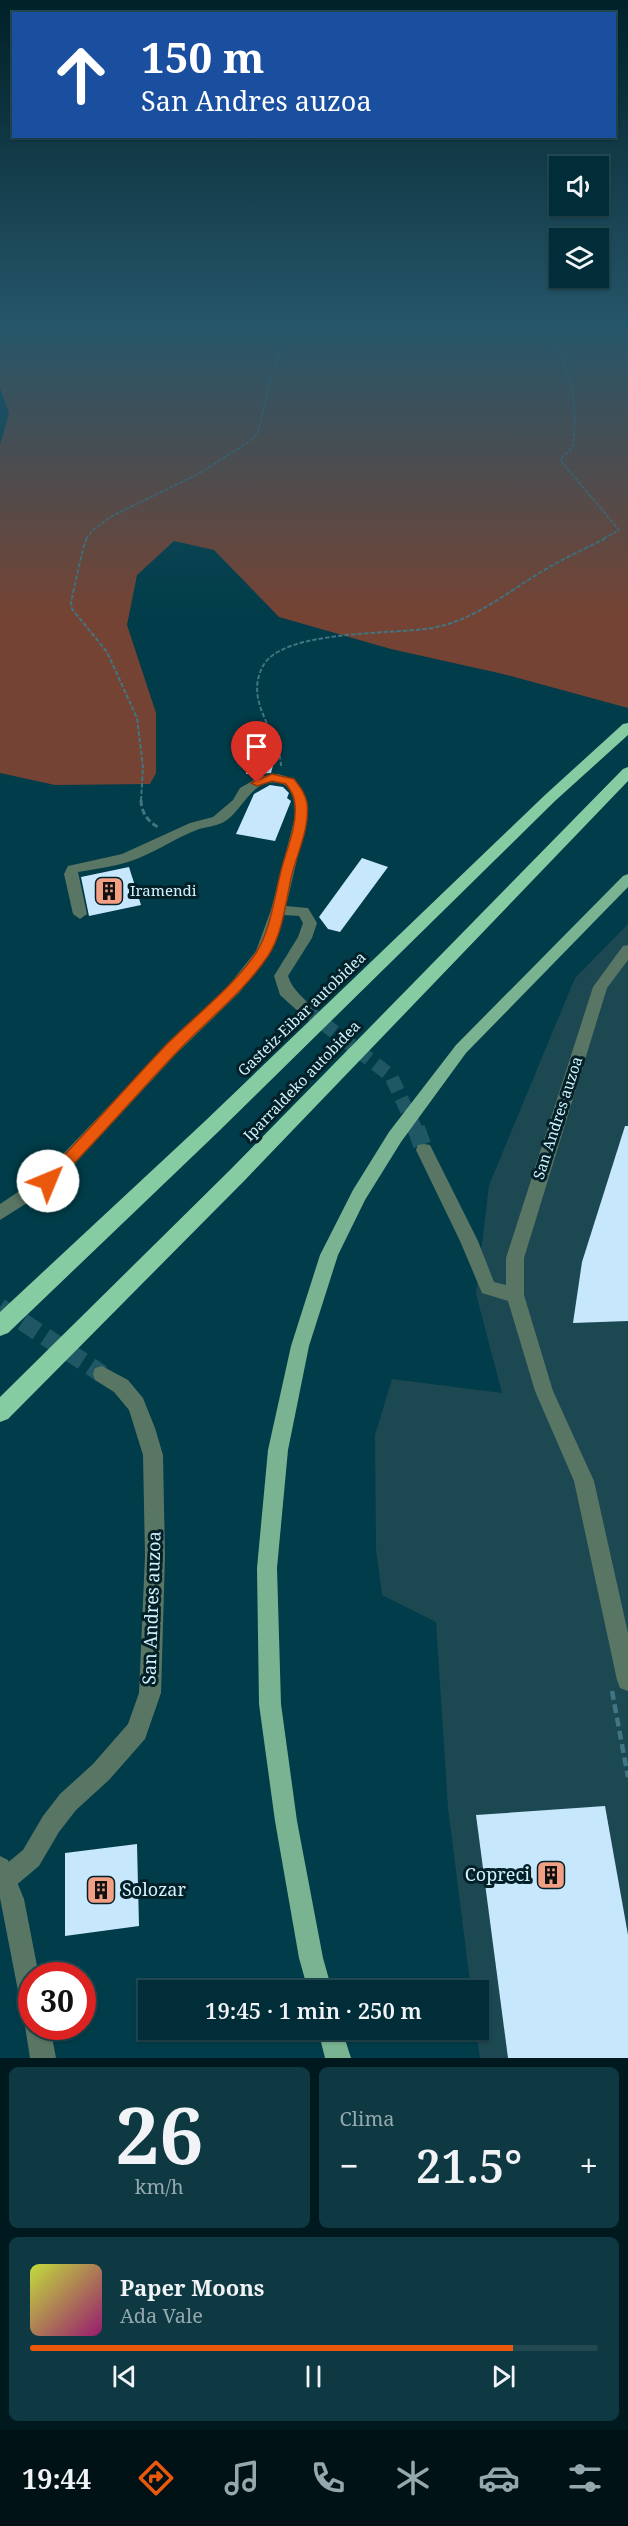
<!DOCTYPE html>
<html lang="es">
<meta charset="utf-8">
<style>
:root{--surface:#002d37;--page:#0e3942;--text:#f1f3f6;--muted:#95a8ad;--line:#224952;--accent:#ea580c}
body{margin:0;font-family:"Noto Serif",serif;background:var(--page);color:var(--text);height:100vh;display:flex;flex-direction:column;font-size:22px;white-space:nowrap}
*{box-sizing:border-box;margin:0}
p{font-size:20px;color:var(--muted)}
.icon{flex:none;width:33px;height:33px;fill:none;stroke:currentColor;stroke-width:2;stroke-linecap:round;stroke-linejoin:round}
.map{position:relative;height:2058px;overflow:hidden}
.details{display:flex;flex-direction:column;gap:9px;padding:9px;background:#00191e;flex:1}
.details>*{flex:none}
.top-card{position:absolute;left:12px;top:12px;width:604px;height:126px;border-radius:0px;box-shadow:0 2px 4px #0004,0 0 0 2px var(--line);background:#1a4fa0;color:#fff;overflow:hidden}
.tools{position:absolute;left:549px;top:156px;display:grid;gap:12px}
.tools a{display:grid;place-items:center;width:60px;height:60px;border-radius:0px;background:var(--surface);box-shadow:0 2px 4px #0004,0 0 0 2px var(--line);font-size:30px}
.speed{position:absolute;left:18px;top:1962px;display:flex;gap:12px;font-size:30px;font-weight:700;text-align:center}
.speed>*{display:grid;place-content:center;width:78px;height:78px;border-radius:50%;background:var(--surface);box-shadow:0 2px 4px #0004,0 0 0 2px var(--line);line-height:1}
.speed .limit{border:9px solid #d22;background:#fff;color:#111}
.pin{position:absolute;display:grid;place-items:center;width:51px;height:51px;color:#fff;margin:-62px -26px;border-radius:50% 50% 50% 0;rotate:-45deg;box-shadow:0 0 6px #0007}
.pin .icon{rotate:45deg}
.me{position:absolute;width:66px;margin:-33px;rotate:45deg;stroke-linejoin:round;filter:drop-shadow(0 0 4px #0008)}
.turn{display:flex;align-items:center;gap:21px;height:126px;padding:0 30px;font-size:27px}
.turn .icon{width:78px;height:78px;stroke-width:2.5}
.turn b{display:block;font-size:42px;line-height:51px}
.big{font-size:45px;font-weight:600;line-height:1.1}
.details .card{flex:1;display:flex;flex-direction:column;justify-content:center;gap:9px;min-width:0;padding:0 21px;border-radius:9px;background:var(--page)}
.details .dial{align-items:center;gap:0}
.dial b{font-size:78px;line-height:1}
.song{display:flex;align-items:center;gap:18px}
.cover{width:72px;height:72px;border-radius:9px;background:linear-gradient(135deg,hsl(70 70% 55%),hsl(320 70% 35%))}
.played{height:6px;border-radius:3px;background:linear-gradient(90deg,var(--accent) 85%,var(--line) 85%)}
.keys{display:flex;justify-content:space-around;direction:ltr}
.heat{display:flex;justify-content:space-between;align-items:center;font-size:33px;direction:ltr}
.details .tiles{flex:1;display:grid;gap:9px;grid-template-columns:1fr 1fr}
.card:last-child{grid-column:span 2}
.trip{position:absolute;left:138px;top:1980px;width:351px;height:60px;border-radius:0px;background:var(--surface);box-shadow:0 2px 4px #0004,0 0 0 2px var(--line);font-weight:600;line-height:60px;text-align:center}
.dock{display:flex;height:96px;justify-content:space-around;align-items:center;background:#001216;color:var(--muted)}
.dock .icon{width:42px;height:42px}
.dock .selected{color:var(--accent)}
.dock b{font-size:27px;color:var(--text)}
.map>svg:first-child{display:block}
</style>
<div class="map">
<svg width="628" height="2058" viewBox="0 0 628 2058">
<rect width="100%" height="100%" fill="#003c49"/>
<polygon fill="#1c4852" points="628,924 628,2058 480,2058 476,2030 478,2030 478,1990 471,1990 448,1808 436,1622 382,1595 376,1549 375,1435 392,1379 502,1393 476,1294 489,1185 575,978"/>
<polygon fill="#754333" points="0,329 628,329 628,708 503,674 391,649 279,617 214,550 174,541 137,575 127,625 156,713 156,773 150,784 55,785 0,773 0,445 9,413 0,388"/>
<g fill="#c7e7fd">
<polygon points="253,752 276,754 271,773 246,774"/>
<polygon points="270,785 283,787 289,793 287,798 291,801 275,841 236,834 254,794"/>
<polygon points="362,858 388,867 340,932 328,929 319,917"/>
<polygon points="129,867 141,905 89,916 81,877"/>
<polygon points="625,1126 628,1126 628,1321 573,1323 582,1262"/>
<polygon points="605,1806 628,1935 628,2058 508,2058 476,1815"/>
<polygon points="137,1844 139,1926 65,1936 65,1853"/>
</g>
<g fill="none" stroke-linecap="round" stroke-linejoin="round">
<polyline stroke="#1f5764" stroke-width="14" stroke-dasharray="14 8" stroke-linecap="butt" points="306,1010 391,1076 416,1130"/>
<g stroke="#1f5764" stroke-width="18" stroke-dasharray="18 9" stroke-linecap="butt">
<polyline points="416,1128 424,1150"/>
<polyline points="0,1307 102,1374"/>
</g>
<g stroke="#417581" stroke-width="1.5" stroke-dasharray="4 1.5" stroke-linecap="butt">
<path d="M545,329C572,366 578,402 573,447L561,458V461L619,530L603,539"/>
<polyline points="86,539 93,530 112,516 198,474 247,443 258,433 272,373 281,348 276,339 264,329"/>
</g>
<g stroke="#417581" stroke-width="2" stroke-dasharray="4.5 2" stroke-linecap="butt">
<path d="M87,538C83,544 74,590 71,602L72,609L107,652L137,718L143,767L141,801"/>
<path d="M281,766C280,732 243,703 263,666C281,631 387,634 424,629C470,624 503,595 541,572C562,559 585,549 606,538"/>
</g>
<path stroke="#417581" stroke-width="3" stroke-dasharray="6 3" stroke-linecap="butt" d="M141,800C141,812 148,822 158,827"/>
<polyline stroke="#417581" stroke-width="4.5" stroke-dasharray="9 4.5" stroke-linecap="butt" points="612,1691 628,1777"/>
<g fill="#597564" fill-rule="evenodd">
<path d="M278,774C302,780 307,793 307,817L286,906L308,908L317,923L312,938L288,976C293,992 305,997 313,1010L311,1014H301L280,995L274,976L298,937L303,923L299,916L283,915L270,953L239,993L178,1052L54,1186L0,1220V1204L42,1176L168,1044L229,985L256,951L271,910L295,817C295,805 294,785 279,783C251,777 243,813 222,823C215,826 206,827 199,829C175,838 153,854 128,862C112,867 95,869 78,872L87,914L80,919L73,914L64,874L68,866L122,854L190,823L213,817L233,800L240,788L259,777Z"/>
<polygon points="628,945 628,960 607,988 524,1258 524,1295 553,1391 594,1481 628,1633 628,1691 620,1688 617,1680 574,1481 535,1391 508,1301 482,1293 460,1241 416,1150 418,1145 424,1144 430,1145 478,1241 494,1282 506,1285 506,1258 593,987 623,946"/>
<polygon points="102,1366 128,1380 143,1398 155,1428 163,1455 165,1556 161,1693 145,1739 109,1780 76,1810 59,1832 39,1866 8,1892 0,1896 0,1869 23,1850 43,1816 60,1794 93,1764 128,1724 139,1693 145,1556 143,1455 129,1410 114,1392 95,1380 93,1374 95,1368"/>
</g>
<g fill="#597564" fill-rule="evenodd">
<polygon points="0,1856 8,1860 24,1899 39,1976 32,1976 32,2013 23,2010 20,2001 0,1898"/>
<polygon points="32,2016 32,2026 50,2026 56,2058 30,2058 25,2026 28,2017"/>
</g>
<g fill="#79b391" fill-rule="evenodd">
<polygon points="628,874 628,887 466,1053 401,1142 365,1200 338,1255 309,1346 288,1450 277,1568 281,1704 297,1821 323,1958 332,1990 308,1990 299,1958 275,1821 259,1704 257,1568 268,1450 291,1346 320,1255 353,1190 389,1132 456,1045 623,876"/>
<polygon points="318,2030 342,2030 351,2058 325,2058"/>
</g>
<g fill="#85cca3" fill-rule="evenodd">
<polygon points="628,723 628,735 555,801 217,1133 8,1333 0,1336 0,1312 203,1123 545,795 623,724"/>
<polygon points="628,767 628,781 245,1180 8,1419 0,1422 0,1397 231,1169 623,769"/>
</g>
</g>
<linearGradient id="sky" x2="0" y2="1"><stop stop-color="#002128"/><stop offset="0.53" stop-color="#26566a"/><stop offset="1" stop-color="#26566a" stop-opacity="0"/></linearGradient>
<rect width="628" height="617" fill="url(#sky)"/>
<path fill="#ea580c" stroke="#983908" stroke-width="1.5" d="M272,774L294,779C300,787 305,793 307,803C310,827 298,851 292,874C286,900 283,933 268,956C243,993 207,1020 177,1052C135,1096 96,1142 53,1185H43L41,1181L43,1177C86,1134 125,1088 167,1044C197,1014 232,988 256,953C270,931 274,900 280,875C285,852 297,829 295,805C295,797 291,791 286,784L272,781L257,786L251,783Z"/>
<defs>
<g id="building-square" transform="scale(1.5)"><rect x="-9" y="-9" width="18" height="18" rx="4" fill="#f39f84" stroke="#032028"/><path d="M-4-6H4V6H1V3H-1V6H-4ZM-2.5-4.3h1.7v1.8h-1.7ZM.8-4.3h1.7v1.8H.8ZM-2.5-1h1.7V.8h-1.7ZM.8-1h1.7V.8H.8Z" fill="#111"/></g>
</defs>
<g fill-rule="evenodd">
<use href="#building-square" x="109" y="891"/>
<use href="#building-square" x="551" y="1875"/>
<use href="#building-square" x="101" y="1890"/>
</g>
<g text-anchor="middle" stroke-width="6" stroke-linejoin="round" paint-order="stroke">
<g font-size="15" fill="#d1f3fd" stroke="#032028" text-anchor="start">
<text x="130" y="896">Iramendi</text>
</g>
<g font-size="15" fill="#d1f3fd" stroke="#032028">
<text transform="translate(302 1014) rotate(-44)" y="5">Gasteiz-Eibar autobidea</text>
<text transform="translate(302 1081) rotate(-46)" y="5">Iparraldeko autobidea</text>
<text transform="translate(558 1118) rotate(-72)" y="5">San Andres auzoa</text>
</g>
<g font-size="18" fill="#d1f3fd" stroke="#032028">
<text transform="translate(152 1608) rotate(-88)" y="6">San Andres auzoa</text>
</g>
<g font-size="18" fill="#d1f3fd" stroke="#032028" text-anchor="end">
<text x="530" y="1881">Copreci</text>
<text x="122" y="1896" text-anchor="start">Solozar</text>
</g>
</g>
</svg>
<div class="tools">
<a><svg class="icon" aria-label="sound" viewBox="0 0 24 24"><path d="M4 9h4l5-4v14l-5-4H4zM17 9q2 3 0 6"/></svg></a>
<a><svg class="icon" aria-label="layers" viewBox="0 0 24 24"><path d="M12 4l9 5-9 5-9-5zM3 14l9 5 9-5"/></svg></a>
</div>
<div class="speed"><div class="limit">30</div></div>
<div class="pin" style="left:257px;top:783px;background:#d93025"><svg class="icon" aria-label="arrive" viewBox="0 0 24 24"><path d="M6 21V4h12l-3 4 3 4H6"/></svg></div>
<svg class="me" style="left:48px;top:1181px" viewBox="-20 -20 40 40"><circle r="19" fill="#fff"/><path d="M0-13L10 11 0 6-10 11z" fill="#ea580c"/></svg>
<div class="trip">19:45 · 1 min · 250 m</div>
<div class="top-card">
<div class="turn"><svg class="icon" aria-label="ahead" viewBox="0 0 24 24"><path d="M12 20V5M6 11l6-6 6 6"/></svg><div><b>150 m</b>San Andres auzoa</div></div>
</div>
</div>
<section class="details">
<div class="tiles">
<div class="card dial"><b>26</b><p>km/h</p></div>
<div class="card"><p>Clima</p>
<div class="heat"><a>−</a><b class="big">21.5°</b><a>+</a></div>
</div>
<div class="card">
<div class="song"><i class="cover"></i><div><b>Paper Moons</b><p>Ada Vale</p></div></div>
<div class="played"></div>
<div class="keys"><svg class="icon" aria-label="previous" viewBox="0 0 24 24"><path d="M18 5L8 12l10 7zM5 5v14"/></svg><svg class="icon" aria-label="pause" viewBox="0 0 24 24"><path d="M8 5v14M16 5v14"/></svg><svg class="icon" aria-label="next" viewBox="0 0 24 24"><path d="M6 5l10 7-10 7zM19 5v14"/></svg></div>
</div>
</div>
</section>
<nav class="dock">
<b>19:44</b>
<svg class="icon selected" aria-label="directions" viewBox="0 0 24 24"><path d="M12 3l9 9-9 9-9-9zM9 14v-3h6M13 9l2 2-2 2"/></svg>
<svg class="icon" aria-label="music" viewBox="0 0 24 24"><path d="M9 18V5l10-2v13"/><circle cx="6" cy="18" r="3"/><circle cx="16" cy="16" r="3"/></svg>
<svg class="icon" aria-label="phone" viewBox="0 0 24 24"><path d="M5 4h4l2 5-3 2q2 4 5 5l2-3 5 2v4C11 20 4 13 5 4z"/></svg>
<svg class="icon" aria-label="climate" viewBox="0 0 24 24"><path d="M12 3v18M4 7l16 10M4 17L20 7"/></svg>
<svg class="icon" aria-label="car" viewBox="0 0 24 24"><path d="M5 17H2v-5l4-1 3-4h7l3 4 3 1v5h-3M9 17h6M6 11h13"/><circle cx="7" cy="17" r="2"/><circle cx="17" cy="17" r="2"/></svg>
<svg class="icon" aria-label="filters" viewBox="0 0 24 24"><path d="M4 7h16M4 17h16"/><circle cx="9" cy="7" r="2"/><circle cx="15" cy="17" r="2"/></svg>
</nav>
